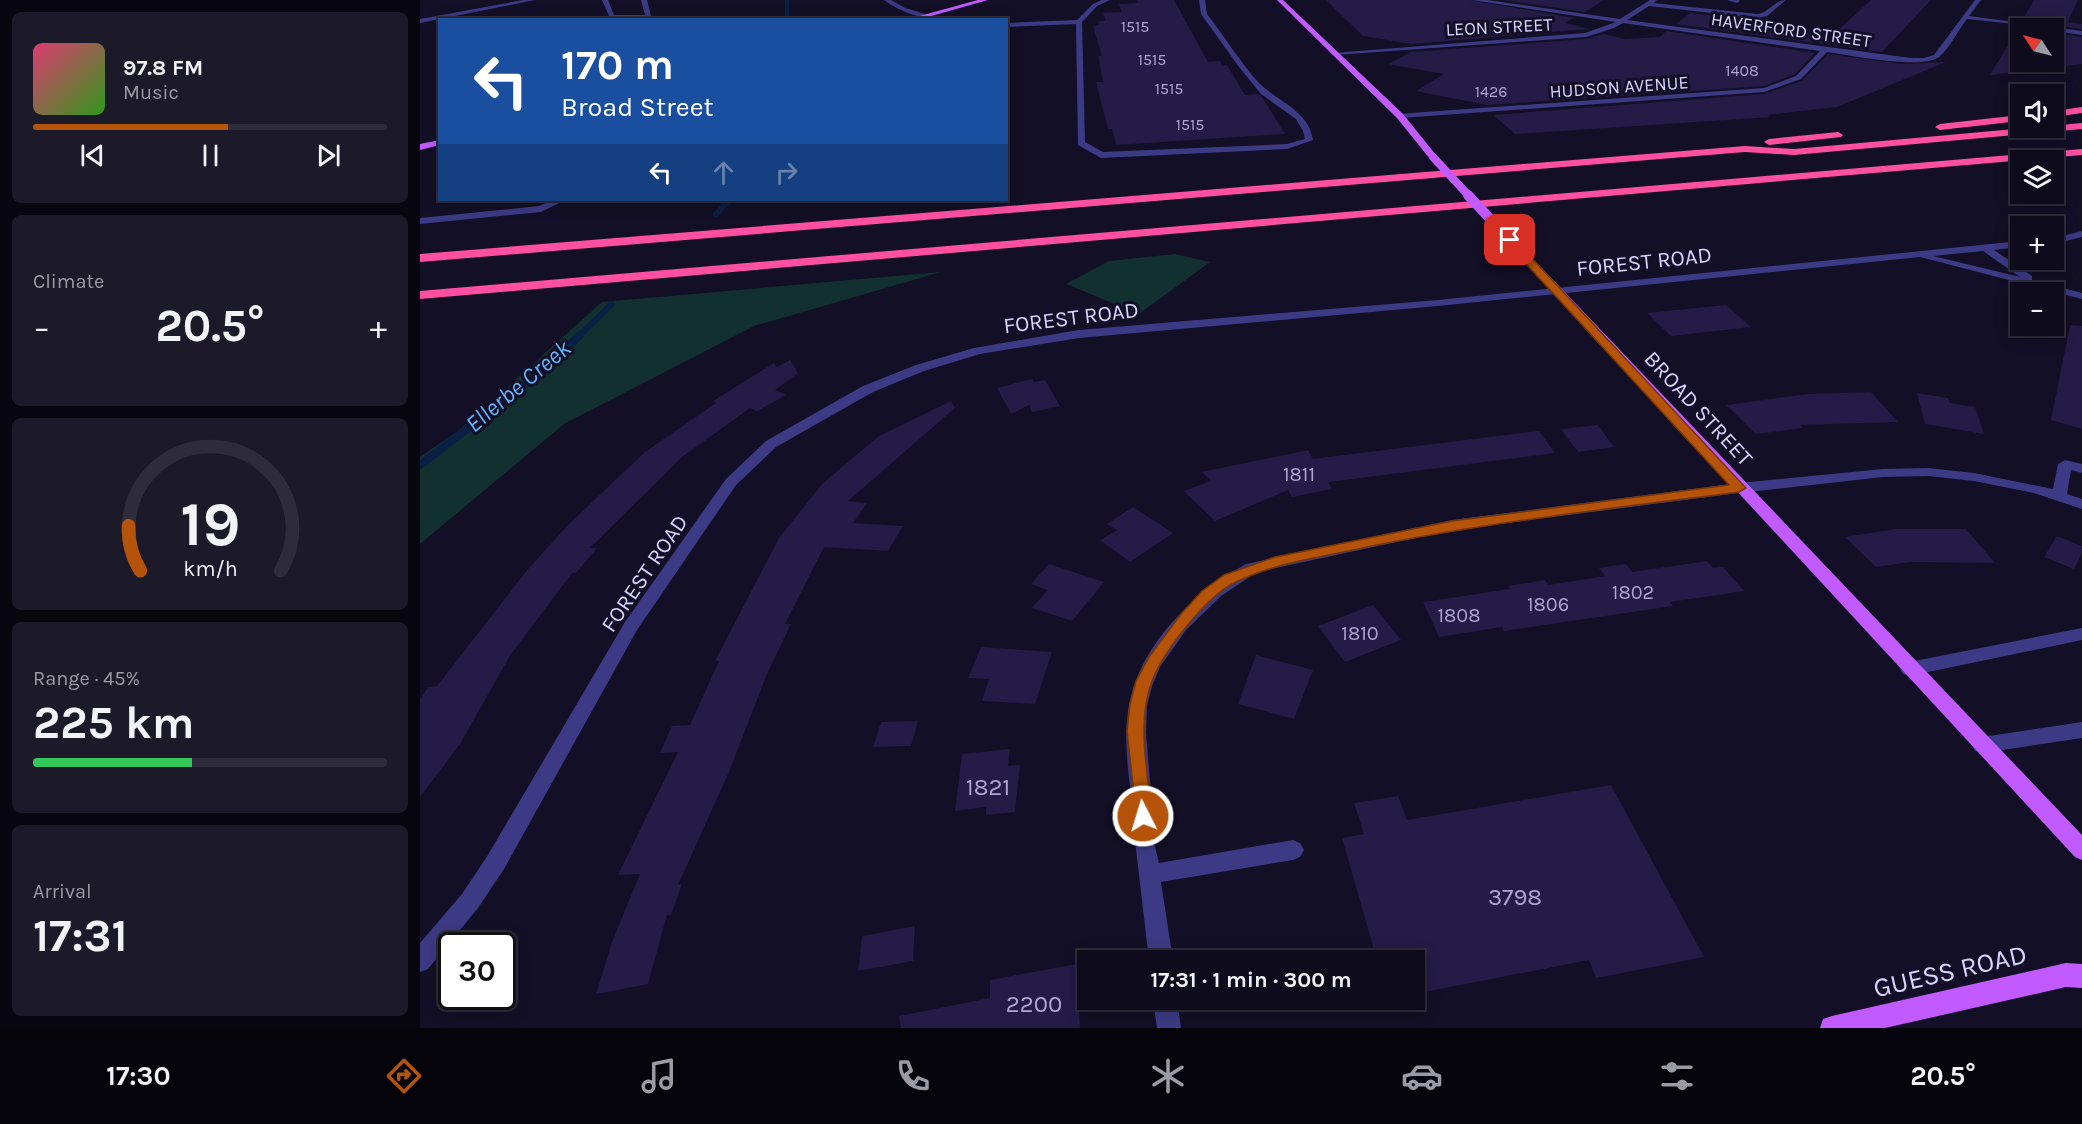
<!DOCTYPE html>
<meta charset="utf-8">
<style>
:root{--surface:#0e0b1c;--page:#1c1929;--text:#f1f3f6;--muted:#9b9ba3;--line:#2e2b3b;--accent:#b45309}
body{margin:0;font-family:Karla,sans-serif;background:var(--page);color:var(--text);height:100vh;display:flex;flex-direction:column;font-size:22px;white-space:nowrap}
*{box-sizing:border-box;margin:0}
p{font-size:20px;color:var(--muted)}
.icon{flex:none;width:33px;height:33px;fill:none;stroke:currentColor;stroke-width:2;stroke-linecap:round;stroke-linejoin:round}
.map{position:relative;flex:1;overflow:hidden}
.panel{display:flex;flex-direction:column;gap:12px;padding:12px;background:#08060f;width:420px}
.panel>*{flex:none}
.top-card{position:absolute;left:18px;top:18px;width:570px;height:183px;border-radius:0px;box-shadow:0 3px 15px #0003,0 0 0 2px var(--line);background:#1a4fa0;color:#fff;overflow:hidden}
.needle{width:39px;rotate:305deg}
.fabs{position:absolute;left:1590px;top:18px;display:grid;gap:12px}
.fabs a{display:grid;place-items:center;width:54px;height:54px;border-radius:0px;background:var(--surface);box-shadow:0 3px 15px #0003,0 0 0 2px var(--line);font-size:30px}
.speed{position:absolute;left:18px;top:932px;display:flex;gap:12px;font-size:30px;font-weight:700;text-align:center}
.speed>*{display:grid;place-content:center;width:78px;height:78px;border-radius:50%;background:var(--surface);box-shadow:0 3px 15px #0003,0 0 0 2px var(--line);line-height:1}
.speed .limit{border:3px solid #111;border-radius:9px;background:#fff;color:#111}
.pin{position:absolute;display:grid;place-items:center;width:51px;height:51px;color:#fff;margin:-26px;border-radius:12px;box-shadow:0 3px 9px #0006}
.me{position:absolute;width:66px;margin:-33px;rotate:355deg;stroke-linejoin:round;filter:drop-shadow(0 0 4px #0008)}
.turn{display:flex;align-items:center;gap:21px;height:126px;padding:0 24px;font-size:27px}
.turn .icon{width:78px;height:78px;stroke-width:2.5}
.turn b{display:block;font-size:42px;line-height:51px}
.lanes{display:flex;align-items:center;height:57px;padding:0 24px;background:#0003;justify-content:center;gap:30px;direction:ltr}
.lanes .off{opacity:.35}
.big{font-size:45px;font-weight:700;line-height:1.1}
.panel .tile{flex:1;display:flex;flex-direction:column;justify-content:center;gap:9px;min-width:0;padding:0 21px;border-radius:9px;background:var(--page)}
.panel .dial{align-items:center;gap:0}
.dial svg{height:156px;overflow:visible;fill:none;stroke:var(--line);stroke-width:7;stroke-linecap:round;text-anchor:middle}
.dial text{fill:var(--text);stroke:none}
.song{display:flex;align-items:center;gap:18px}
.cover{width:72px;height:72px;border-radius:9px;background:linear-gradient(135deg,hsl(340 70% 55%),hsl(110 70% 35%))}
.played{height:6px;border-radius:3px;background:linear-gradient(90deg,var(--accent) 55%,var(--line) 55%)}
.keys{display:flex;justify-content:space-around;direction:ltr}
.heat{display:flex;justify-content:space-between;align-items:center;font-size:33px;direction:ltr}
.charge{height:9px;border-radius:4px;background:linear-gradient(90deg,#34c759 45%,var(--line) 0)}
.trip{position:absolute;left:657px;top:950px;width:348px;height:60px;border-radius:0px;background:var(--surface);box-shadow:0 3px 15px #0003,0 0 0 2px var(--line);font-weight:700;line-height:60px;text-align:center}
.menu{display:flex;height:96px;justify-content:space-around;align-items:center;background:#06040b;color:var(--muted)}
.menu .icon{width:42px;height:42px}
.menu .on{color:var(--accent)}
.menu b{font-size:27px;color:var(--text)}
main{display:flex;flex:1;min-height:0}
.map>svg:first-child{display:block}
</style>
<main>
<section class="panel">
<div class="tile">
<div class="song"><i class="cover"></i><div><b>97.8 FM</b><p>Music</p></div></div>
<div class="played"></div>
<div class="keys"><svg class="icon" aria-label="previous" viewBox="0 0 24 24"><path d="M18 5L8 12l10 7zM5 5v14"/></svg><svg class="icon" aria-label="pause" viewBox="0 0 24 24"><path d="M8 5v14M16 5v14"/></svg><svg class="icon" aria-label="next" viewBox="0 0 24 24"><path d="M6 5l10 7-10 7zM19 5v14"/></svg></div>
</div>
<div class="tile"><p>Climate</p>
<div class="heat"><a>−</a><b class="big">20.5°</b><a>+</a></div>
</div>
<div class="tile dial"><svg viewBox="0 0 100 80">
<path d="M14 69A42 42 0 1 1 86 69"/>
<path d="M14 69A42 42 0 0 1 8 46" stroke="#b45309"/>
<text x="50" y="56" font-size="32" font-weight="700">19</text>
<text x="50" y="72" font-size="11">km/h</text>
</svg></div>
<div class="tile"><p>Range · 45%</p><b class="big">225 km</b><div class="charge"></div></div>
<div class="tile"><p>Arrival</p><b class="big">17:31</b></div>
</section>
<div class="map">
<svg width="1662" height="1028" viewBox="0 0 1662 1028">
<rect width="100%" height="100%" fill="#130f26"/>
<g fill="#12302f">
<polygon points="755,254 790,262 719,314 646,284 689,261"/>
<polygon points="521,272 334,326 144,424 0,544 0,457 38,431 182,302"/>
</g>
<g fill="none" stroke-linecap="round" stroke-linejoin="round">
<polyline stroke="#0a1f44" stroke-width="4" points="367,0 367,20"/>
<g stroke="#0a1f44" stroke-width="6">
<polyline points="296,214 309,200"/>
<polyline points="158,337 192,304"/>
</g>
<polyline stroke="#0a1f44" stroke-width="8" points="0,465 120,373 160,335"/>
</g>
<g fill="#241b47">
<polygon points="717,0 754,0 788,62 800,61 802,66 807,65 825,95 838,94 842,97 865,134 696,145 692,129 688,129 676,82 683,82 678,56 682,56 673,26 679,25 678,21 686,21 683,13 702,12 699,4 718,3"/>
<polygon points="906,0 1050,0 1154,18 1145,23 1169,29 992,44 943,36"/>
<polygon points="1083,0 1184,0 1165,12"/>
<polygon points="1451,0 1511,0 1462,52 1256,24 1270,13 1332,20 1326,24 1412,36"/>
<polygon points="1614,0 1658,0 1648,22 1662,24 1662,29 1602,21"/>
<polygon points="1599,27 1617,28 1600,28 1600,62 1634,62 1634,33 1662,37 1662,64 1570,75"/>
<polygon points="1246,31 1395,53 1375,74 1344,86 1067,105 996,91 1024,74 968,64 991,52 1166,39 1184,34 1204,39 1240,37"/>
<polygon points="1408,54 1482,64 1526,62 1417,107 1347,115 1351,117 1095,134 1073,115 1344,94 1382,81"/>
<polygon points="1306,305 1331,327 1251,336 1227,313"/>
<polygon points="1650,325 1662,326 1662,429 1631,420"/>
<polygon points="370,360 378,373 355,390 366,395 337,411 330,408 262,457 170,548 177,548 156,573 152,573 91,654 40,744 0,797 0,700 8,687 17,686 108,569 148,525 225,452 296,403 293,401 354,363 357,367"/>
<polygon points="612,379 614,382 625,380 640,406 612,412 609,405 591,414 577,388"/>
<polygon points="1451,392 1478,422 1380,425 1383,428 1336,434 1306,405 1389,394"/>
<polygon points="1497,393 1528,398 1530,403 1555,407 1564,434 1505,424"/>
<polygon points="531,401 535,408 428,501 447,503 433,523 483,526 468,551 404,547 365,624 371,624 347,674 309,772 258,885 262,884 251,915 247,915 228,984 176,994 192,942 220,874 198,875 258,752 240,753 252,726 270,725 299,661 295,661 359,538 403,483 459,436"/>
<polygon points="1178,425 1194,447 1158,452 1141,429"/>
<polygon points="1119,431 1135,453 908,482 912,489 872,497 868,490 795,521 764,491 791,481 782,472 888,450 893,459"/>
<polygon points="713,507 753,533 710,562 680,540 697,530 687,524"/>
<polygon points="1475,529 1546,529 1575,563 1490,562 1456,567 1425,537"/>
<polygon points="1637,536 1662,546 1662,553 1654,569 1624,557"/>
<polygon points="1287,561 1293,568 1303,567 1324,591 1250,602 1253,606 1199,614 1084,631 1082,627 1019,637 1003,602 1090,589 1088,586 1125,580 1128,585 1185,576 1179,568 1206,564 1212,572"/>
<polygon points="629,564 684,582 652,621 612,608 628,590 611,584"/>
<polygon points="953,605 981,640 925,662 898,626"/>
<polygon points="561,647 632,652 615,704 562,701 569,679 548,678"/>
<polygon points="836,655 893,670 874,719 818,704"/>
<polygon points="498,721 491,746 453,747 461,722"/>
<polygon points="590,749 588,766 600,765 595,812 566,815 566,807 535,811 542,754"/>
<polygon points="1191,785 1284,957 1176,978 1169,960 994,994 994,960 957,960 922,838 944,834 934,803 978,796 987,820"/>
<polygon points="495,926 493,961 438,971 442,936"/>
<polygon points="656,964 660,1028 481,1028 479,1016 570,998 570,980"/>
</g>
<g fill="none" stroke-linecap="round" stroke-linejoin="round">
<g fill="#3d3a85" fill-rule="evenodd">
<polygon points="103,0 115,0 0,23 0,19"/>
<polygon points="182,0 188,0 194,15 225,15 221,0 227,0 232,20 190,18"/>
<path d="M464,0H471L485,8L526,20C505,20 481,13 464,0Z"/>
<path d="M682,0H690L677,6L662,22L665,142L683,152L867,144L885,139L883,131L876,119L841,94L819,67L781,14L779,0H785L787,14C804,36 819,60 837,81C857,102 888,109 893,140L867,149L681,158L658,145L656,24L586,27V23L657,20L673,4Z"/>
<path d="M1052,0H1067L1200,19L1230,0H1237L1233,3L1337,14C1349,13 1354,0 1366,0L1347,16L1337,18L1229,6L1207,20L1491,58H1504L1514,55L1555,0H1561L1549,16L1662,31V35L1634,31V28L1547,19C1538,30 1530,48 1519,57C1502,70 1429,55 1407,52L1381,79L1344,92L980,118H977V114L1344,88L1376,76L1400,51L1203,23L1194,28L1166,37L916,55L913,53L1165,33L1196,22Z"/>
<polygon points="1307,0 1319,0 1320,1 1317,3"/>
<polygon points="134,200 145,200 121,212 0,224 0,218 119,206"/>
<polygon points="1662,231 1662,237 1634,244 1634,238"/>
<path d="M1600,241V247L1574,250L1612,276V280L1662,293V299L1500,257L1018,306L659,338L560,354L504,371L453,392L356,447L316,485L217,630L84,869L58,908L8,969L0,972V943L42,894L68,855L205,622L306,479L346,441L443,386L496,365L554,348L659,330L1018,300ZM1563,251L1600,277L1513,256Z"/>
<path d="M1645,460L1662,464V473L1651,470L1647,494L1662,499V509L1614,493L1554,481L1508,476L1463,477L1319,493L1032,530L837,572L801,596L766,630L740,667L732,686L727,706L726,733L733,816L730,822L723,825L716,822L713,816C710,780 702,741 709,705C721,643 773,594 826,564L1032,520L1319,483L1463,469L1508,468L1554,473L1633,489L1638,464Z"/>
<polygon points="1662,628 1662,640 1489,676 1483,674 1480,669 1483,664 1489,662"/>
<polygon points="1662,722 1662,738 1562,753 1555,751 1552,745 1555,739 1562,737"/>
<polygon points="725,832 732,834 739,863 873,840 880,843 884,850 880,857 873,860 741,882 753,960 729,960 715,841 718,834"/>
<polygon points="733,999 757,999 761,1028 737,1028"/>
</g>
<g fill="#c25bff" fill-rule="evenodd">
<polygon points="558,0 568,0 497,20 485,20"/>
<polygon points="857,0 863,0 983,114 1016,155 1016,159 1010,159 977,118"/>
<polygon points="20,140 20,145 0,150 0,144"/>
<polygon points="1071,221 1077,221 1662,835 1662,860 1655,857 1071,225"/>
<polygon points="1646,963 1662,964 1662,988 1646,987 1465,1028 1400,1028 1403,1019 1412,1016"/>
</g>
<g fill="#ff4fa3" fill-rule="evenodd">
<polygon points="1662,107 1662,113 1634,117 1634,111"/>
<polygon points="1600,115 1600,121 1520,130 1515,127 1520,124"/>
<polygon points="1662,123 1662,129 1374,155 1325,152 0,262 0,254 1325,146 1374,149"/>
<polygon points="1418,132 1423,135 1421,137 1349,145 1344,142 1349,139"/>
<polygon points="1662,149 1662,155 0,299 0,291"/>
</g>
<polyline stroke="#c25bff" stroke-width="8" points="1013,157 1050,197"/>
<polyline stroke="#c25bff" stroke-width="10" points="1048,195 1074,223"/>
</g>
<path fill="#b45309" stroke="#753606" stroke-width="1.5" d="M1086,238H1093L1326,488L1319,492C1195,508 1070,522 947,547C903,557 857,562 816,582C786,596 744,651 732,681C716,723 728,773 732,816L730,822L723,824L717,822L707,731L710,704L716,681L729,657L761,614L782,591L804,575L855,557L1032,521L1309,485L1086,242Z"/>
<g text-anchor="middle" stroke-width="6" stroke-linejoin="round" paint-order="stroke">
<g font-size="16" fill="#aca6d1">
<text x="715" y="32">1515</text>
<text x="732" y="65">1515</text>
<text x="1322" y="76">1408</text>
<text x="749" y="94">1515</text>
<text x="1071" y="97">1426</text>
<text x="770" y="130">1515</text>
</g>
<g font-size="18" fill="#d9d4ff" stroke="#130f26">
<text transform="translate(1079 27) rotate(-3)" y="6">LEON STREET</text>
<text transform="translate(1371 30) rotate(8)" y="6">HAVERFORD STREET</text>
<text transform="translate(1199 87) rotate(-4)" y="6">HUDSON AVENUE</text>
</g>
<g font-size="20" fill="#aca6d1">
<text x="879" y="481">1811</text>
<text x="1213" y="599">1802</text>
<text x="1128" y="611">1806</text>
<text x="1039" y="622">1808</text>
<text x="940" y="640">1810</text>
</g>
<g font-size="22" fill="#d9d4ff" stroke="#130f26">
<text transform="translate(1224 261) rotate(-6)" y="8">FOREST ROAD</text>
<text transform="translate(651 317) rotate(-7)" y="8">FOREST ROAD</text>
<text transform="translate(1279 408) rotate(47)" y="8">BROAD STREET</text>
<text transform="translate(224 573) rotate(-56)" y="8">FOREST ROAD</text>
</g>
<g font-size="24" font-style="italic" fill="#62b6ff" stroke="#130f26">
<text transform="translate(98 386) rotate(-40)" y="8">Ellerbe Creek</text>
</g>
<g font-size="24" fill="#aca6d1">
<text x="568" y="795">1821</text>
<text x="1095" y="905">3798</text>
<text x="614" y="1012">2200</text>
</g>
<g font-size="27" fill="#d9d4ff" stroke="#130f26">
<text transform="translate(1530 971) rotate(-13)" y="9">GUESS ROAD</text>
</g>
</g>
</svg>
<div class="fabs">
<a><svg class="needle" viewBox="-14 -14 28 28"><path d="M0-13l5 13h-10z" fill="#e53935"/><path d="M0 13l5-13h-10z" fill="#9b9ba3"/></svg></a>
<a><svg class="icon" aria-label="sound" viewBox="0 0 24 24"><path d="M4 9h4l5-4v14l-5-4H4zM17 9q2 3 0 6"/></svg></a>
<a><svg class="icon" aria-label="layers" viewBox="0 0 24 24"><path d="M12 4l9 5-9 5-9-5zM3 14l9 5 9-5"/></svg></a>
<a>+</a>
<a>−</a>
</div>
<div class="speed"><div class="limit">30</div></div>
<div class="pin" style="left:1090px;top:240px;background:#d93025"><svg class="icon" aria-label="arrive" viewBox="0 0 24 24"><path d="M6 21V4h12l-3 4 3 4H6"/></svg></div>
<svg class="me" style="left:723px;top:816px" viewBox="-20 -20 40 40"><circle r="17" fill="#b45309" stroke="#fff" stroke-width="3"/><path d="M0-11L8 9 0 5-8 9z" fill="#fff"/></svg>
<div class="trip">17:31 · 1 min · 300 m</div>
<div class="top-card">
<div class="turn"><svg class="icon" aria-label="left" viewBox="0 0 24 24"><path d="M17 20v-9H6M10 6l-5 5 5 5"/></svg><div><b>170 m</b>Broad Street</div></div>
<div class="lanes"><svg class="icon" aria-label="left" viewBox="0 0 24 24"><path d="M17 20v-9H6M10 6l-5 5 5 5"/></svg><svg class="icon off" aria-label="ahead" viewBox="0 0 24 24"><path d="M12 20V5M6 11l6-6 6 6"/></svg><svg class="icon off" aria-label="right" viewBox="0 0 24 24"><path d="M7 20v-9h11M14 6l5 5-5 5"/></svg></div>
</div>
</div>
</main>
<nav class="menu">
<b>17:30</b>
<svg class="icon on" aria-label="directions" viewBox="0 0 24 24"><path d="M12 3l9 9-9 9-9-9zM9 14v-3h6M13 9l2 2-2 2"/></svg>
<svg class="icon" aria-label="music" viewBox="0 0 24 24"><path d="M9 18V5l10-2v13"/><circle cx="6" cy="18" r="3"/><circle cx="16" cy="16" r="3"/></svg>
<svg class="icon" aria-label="phone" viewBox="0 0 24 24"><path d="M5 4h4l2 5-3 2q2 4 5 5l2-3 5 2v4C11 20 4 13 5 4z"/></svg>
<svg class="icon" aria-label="climate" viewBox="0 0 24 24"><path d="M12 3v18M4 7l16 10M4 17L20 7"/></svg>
<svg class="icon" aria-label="car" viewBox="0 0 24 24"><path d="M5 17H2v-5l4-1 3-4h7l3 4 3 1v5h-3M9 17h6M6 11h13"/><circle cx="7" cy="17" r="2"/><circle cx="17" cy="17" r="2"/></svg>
<svg class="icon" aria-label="filters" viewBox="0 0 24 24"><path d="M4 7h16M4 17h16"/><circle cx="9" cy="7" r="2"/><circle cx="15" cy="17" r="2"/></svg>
<b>20.5°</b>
</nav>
